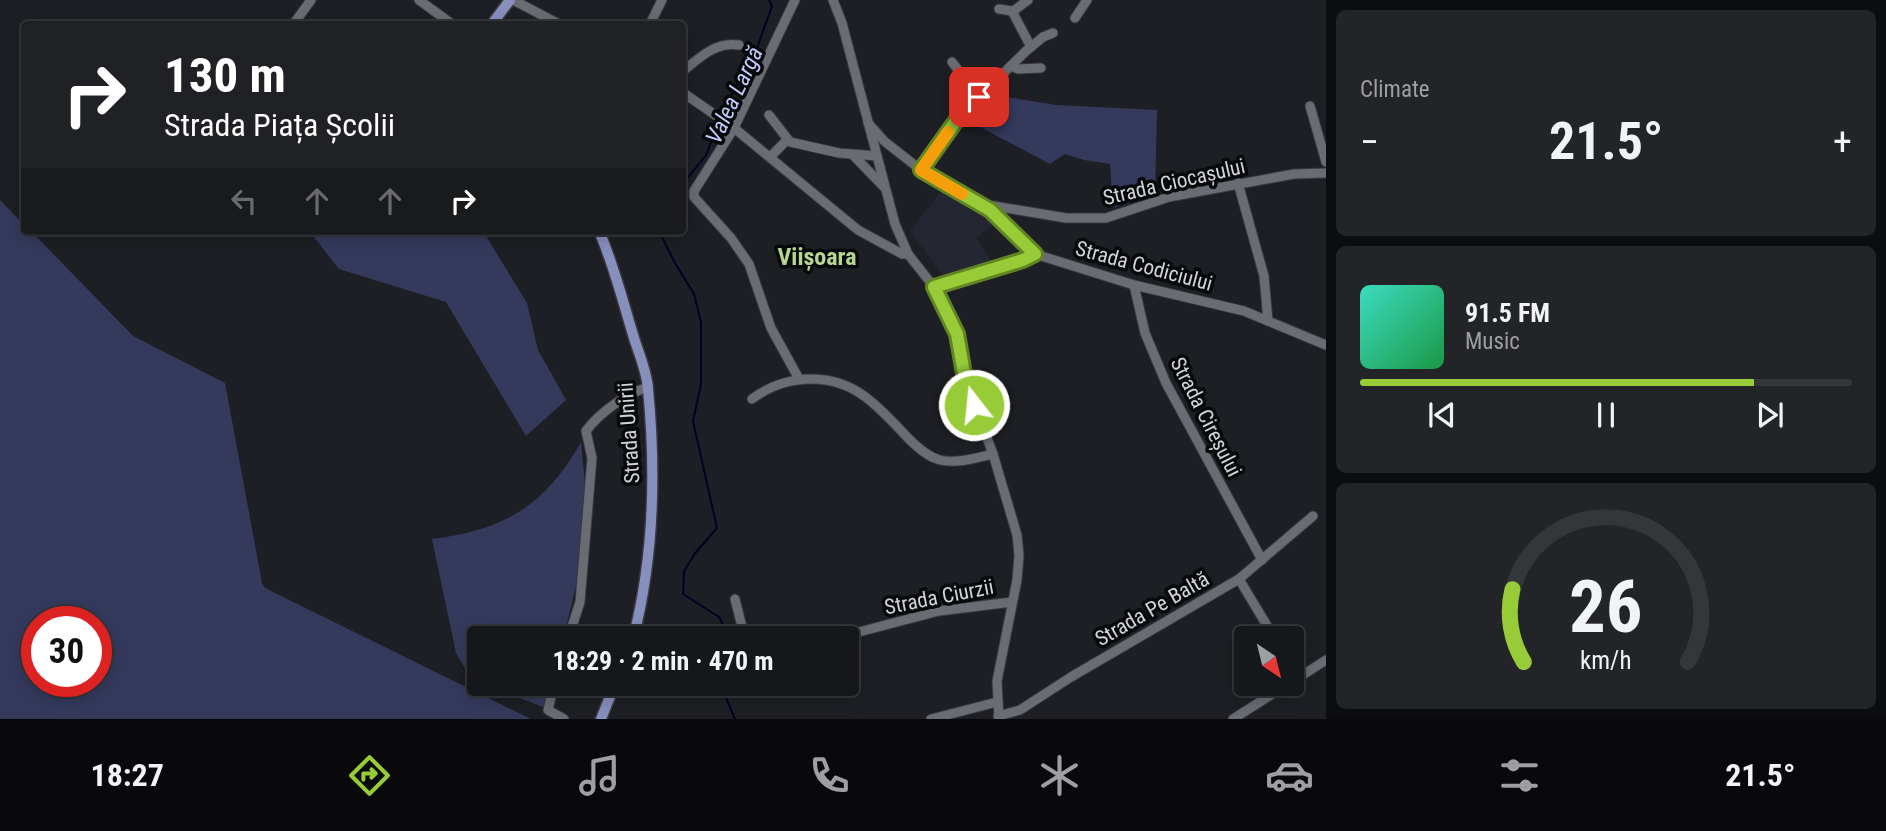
<!DOCTYPE html>
<meta charset="utf-8">
<style>
:root{--surface:#16171b;--page:#232428;--text:#f1f3f6;--muted:#9e9fa3;--line:#35363a;--accent:#97cc38}
body{margin:0;font-family:"Roboto Condensed",sans-serif;background:var(--page);color:var(--text);height:100vh;display:flex;flex-direction:column;font-size:26px;white-space:nowrap}
*{box-sizing:border-box;margin:0}
p{font-size:23px;color:var(--muted)}
.icon{flex:none;width:38px;height:38px;fill:none;stroke:currentColor;stroke-width:2;stroke-linecap:round;stroke-linejoin:round}
.map{position:relative;flex:1;overflow:hidden}
.side{display:flex;flex-direction:column;gap:10px;padding:10px;background:#0c0d0f;width:560px}
.side>*{flex:none}
.banner{position:absolute;left:21px;top:21px;width:665px;height:214px;border-radius:7px;box-shadow:0 4px 18px #0003,0 0 0 2px var(--line);background:#202124;color:#fff;overflow:hidden}
.needle{width:46px;rotate:145deg}
.fabs{position:absolute;left:1234px;top:626px;display:grid;gap:14px}
.fabs a{display:grid;place-items:center;width:70px;height:70px;border-radius:7px;background:var(--surface);box-shadow:0 4px 18px #0003,0 0 0 2px var(--line);font-size:35px}
.speed{position:absolute;left:21px;top:606px;display:flex;gap:14px;font-size:35px;font-weight:700;text-align:center}
.speed>*{display:grid;place-content:center;width:91px;height:91px;border-radius:50%;background:var(--surface);box-shadow:0 4px 18px #0003,0 0 0 2px var(--line);line-height:1}
.speed .limit{border:10px solid #d22;background:#fff;color:#111}
.pin{position:absolute;display:grid;place-items:center;width:60px;height:60px;color:#fff;margin:-30px;border-radius:14px;box-shadow:0 4px 10px #0006}
.me{position:absolute;width:77px;margin:-38px;rotate:344deg;stroke-linejoin:round;filter:drop-shadow(0 0 5px #0008)}
.turn{display:flex;align-items:center;gap:24px;height:147px;padding:0 28px;font-size:32px}
.turn .icon{width:91px;height:91px;stroke-width:2.5}
.turn b{display:block;font-size:49px;line-height:60px}
.lanes{display:flex;align-items:center;height:66px;padding:0 28px;background:#0003;justify-content:center;gap:35px;direction:ltr}
.lanes .off{opacity:.35}
.big{font-size:52px;font-weight:700;line-height:1.1}
.side .card{flex:1;display:flex;flex-direction:column;justify-content:center;gap:10px;min-width:0;padding:0 24px;border-radius:10px;background:var(--page)}
.side .dial{align-items:center;gap:0}
.dial svg{height:182px;overflow:visible;fill:none;stroke:var(--line);stroke-width:7;stroke-linecap:round;text-anchor:middle}
.dial text{fill:var(--text);stroke:none}
.song{display:flex;align-items:center;gap:21px}
.cover{width:84px;height:84px;border-radius:10px;background:linear-gradient(135deg,hsl(170 70% 55%),hsl(140 70% 35%))}
.played{height:7px;border-radius:4px;background:linear-gradient(90deg,var(--accent) 80%,var(--line) 80%)}
.keys{display:flex;justify-content:space-around;direction:ltr}
.heat{display:flex;justify-content:space-between;align-items:center;font-size:38px;direction:ltr}
.trip{position:absolute;left:467px;top:626px;width:392px;height:70px;border-radius:7px;background:var(--surface);box-shadow:0 4px 18px #0003,0 0 0 2px var(--line);font-weight:700;line-height:70px;text-align:center}
.tab-bar{display:flex;height:112px;justify-content:space-around;align-items:center;background:#09090b;color:var(--muted)}
.tab-bar .icon{width:49px;height:49px}
.tab-bar .current{color:var(--accent)}
.tab-bar b{font-size:32px;color:var(--text)}
main{display:flex;flex:1;min-height:0}
.map>svg:first-child{display:block}
</style>
<main>
<div class="map">
<svg width="1326" height="719" viewBox="0 0 1326 719">
<rect width="100%" height="100%" fill="#1d1f24"/>
<polygon fill="#242631" points="943,189 997,222 976,238 994,265 946,280 910,231"/>
<g fill="#353a5d" fill-rule="evenodd">
<polygon points="989,94 1056,105 1157,110 1155,195 1113,208 1110,164 1084,160 1065,154 1050,164 965,119"/>
<path d="M0,200L24,225V231H31L133,336L225,383L262,583L265,588L531,719H0ZM96,621V681H37V621Z"/>
<polygon points="312,231 483,231 527,303 538,350 566,400 526,436 446,302 339,269 311,233"/>
<path d="M581,442L586,494L576,586L563,639H480L479,683L472,680L456,653L432,539C504,530 545,506 581,442Z"/>
<polygon points="483,684 550,684 543,707"/>
</g>
<g fill="none" stroke-linecap="round" stroke-linejoin="round">
<g stroke="#040025" stroke-width="2">
<polyline points="721,114 757,48 772,6 769,0"/>
<polyline points="682,185 706,155 718,123"/>
<polyline points="662,231 662,237 675,263 694,294 701,322 701,384 693,421 717,528 696,552 684,571 683,594 719,617 730,639"/>
<polyline points="725,684 724,693 735,719"/>
</g>
<g stroke="#39393e" stroke-width="11">
<g id="minor">
<polyline points="419,0 452,24"/>
<polyline points="513,0 559,24"/>
<polyline points="795,0 734,128 694,191 694,197 731,238 749,264 771,328 799,379"/>
<polyline points="833,0 842,23 895,224 908,254 934,287 957,334 965,379 993,454 1017,535 1019,555 1017,580 997,681 999,719"/>
<polyline points="999,9 1012,11 1031,47"/>
<polyline points="1012,12 1028,0"/>
<polyline points="1075,18 1087,0"/>
<polyline points="295,22 311,0"/>
<polyline points="650,24 662,0"/>
<polyline points="952,62 979,97"/>
<polyline points="1011,66 1018,69 1041,68"/>
<path d="M682,72C699,58 716,41 739,45"/>
<polyline points="682,92 734,128 858,230 902,254 908,254"/>
<polyline points="1310,106 1326,162"/>
<polyline points="769,115 790,142 839,153 877,156"/>
<polyline points="868,123 884,141 921,170 990,210 1035,254 1134,285 1244,311 1326,345"/>
<polyline points="853,155 884,187"/>
<polyline points="770,157 787,140"/>
<polyline points="921,170 958,118 1026,51 1043,37 1053,33"/>
<polyline points="1238,183 1264,276 1268,321"/>
<polyline points="990,210 994,206 1066,218 1106,218 1169,197 1294,174 1326,173"/>
<polyline points="1134,285 1145,333 1166,383 1262,560"/>
<polyline points="934,287 1023,260 1035,254"/>
<path d="M752,399C769,386 791,379 812,379C857,379 880,409 909,439C917,447 928,457 940,460C957,464 976,458 993,454"/>
<polyline points="1239,579 1275,639"/>
<polyline points="735,599 745,639"/>
<path d="M568,639L580,602L592,458L586,431C600,412 626,394 648,387"/>
<polyline points="832,639 939,611 1012,602"/>
<polyline points="1292,667 1298,678"/>
<polyline points="1292,682 1326,660"/>
<polyline points="554,684 548,710 564,719"/>
<polyline points="998,716 1020,710 1071,677 1239,579 1313,516"/>
<polyline points="931,719 997,702"/>
<polyline points="1233,719 1288,684"/>
</g>
</g>
<g stroke="#39393e" stroke-width="13">
<g id="major">
<polyline points="492,24 510,0"/>
<path d="M599,231C614,265 623,302 634,338C639,354 647,372 648,389C656,472 654,558 633,639"/>
<polyline points="601,719 615,684"/>
</g>
</g>
<use href="#minor" stroke="#6a6c73" stroke-width="9"/>
<use href="#major" stroke="#878fbd" stroke-width="10"/>
</g>
<g fill="none" stroke-linecap="round" stroke-linejoin="round">
<g stroke="#628524" stroke-width="18">
<polyline id="route" points="974,405 965,379 957,334 934,287 1023,260 1035,254 990,210 921,170 958,118 979,97"/>
</g>
<use href="#route" stroke="#97cc38" stroke-width="12"/>
<polyline stroke="#f59e0b" stroke-width="12" points="948,132 921,170 962,194"/>
</g>
<g text-anchor="middle" stroke-width="7" stroke-linejoin="round" paint-order="stroke">
<g font-size="21" fill="#d3d4d8" stroke="#08090b">
<text transform="translate(1174 182) rotate(-13)" y="7">Strada Ciocașului</text>
<text transform="translate(1144 266) rotate(15)" y="7">Strada Codiciului</text>
<text transform="translate(1206 417) rotate(63)" y="7">Strada Cireșului</text>
<text transform="translate(629 433) rotate(-94)" y="7">Strada Unirii</text>
<text transform="translate(939 597) rotate(-11)" y="7">Strada Ciurzii</text>
<text transform="translate(1152 609) rotate(-30)" y="7">Strada Pe Baltă</text>
</g>
<g font-size="23" font-style="italic" fill="#c3cbfc" stroke="#08090b">
<text transform="translate(734 95) rotate(-65)" y="8">Valea Largă</text>
</g>
<g font-size="24" font-weight="bold" fill="#b6d58e" stroke="#08090b">
<text x="817" y="265">Viișoara</text>
</g>
</g>
</svg>
<div class="fabs">
<a><svg class="needle" viewBox="-14 -14 28 28"><path d="M0-13l5 13h-10z" fill="#e53935"/><path d="M0 13l5-13h-10z" fill="#9e9fa3"/></svg></a>
</div>
<div class="speed"><div class="limit">30</div></div>
<div class="pin" style="left:979px;top:97px;background:#d93025"><svg class="icon" aria-label="arrive" viewBox="0 0 24 24"><path d="M6 21V4h12l-3 4 3 4H6"/></svg></div>
<svg class="me" style="left:974px;top:405px" viewBox="-20 -20 40 40"><circle r="17" fill="#97cc38" stroke="#fff" stroke-width="3"/><path d="M0-11L8 9 0 5-8 9z" fill="#fff"/></svg>
<div class="trip">18:29 · 2 min · 470 m</div>
<div class="banner">
<div class="turn"><svg class="icon" aria-label="right" viewBox="0 0 24 24"><path d="M7 20v-9h11M14 6l5 5-5 5"/></svg><div><b>130 m</b>Strada Piața Școlii</div></div>
<div class="lanes"><svg class="icon off" aria-label="left" viewBox="0 0 24 24"><path d="M17 20v-9H6M10 6l-5 5 5 5"/></svg><svg class="icon off" aria-label="ahead" viewBox="0 0 24 24"><path d="M12 20V5M6 11l6-6 6 6"/></svg><svg class="icon off" aria-label="ahead" viewBox="0 0 24 24"><path d="M12 20V5M6 11l6-6 6 6"/></svg><svg class="icon" aria-label="right" viewBox="0 0 24 24"><path d="M7 20v-9h11M14 6l5 5-5 5"/></svg></div>
</div>
</div>
<section class="side">
<div class="card"><p>Climate</p>
<div class="heat"><a>−</a><b class="big">21.5°</b><a>+</a></div>
</div>
<div class="card">
<div class="song"><i class="cover"></i><div><b>91.5 FM</b><p>Music</p></div></div>
<div class="played"></div>
<div class="keys"><svg class="icon" aria-label="previous" viewBox="0 0 24 24"><path d="M18 5L8 12l10 7zM5 5v14"/></svg><svg class="icon" aria-label="pause" viewBox="0 0 24 24"><path d="M8 5v14M16 5v14"/></svg><svg class="icon" aria-label="next" viewBox="0 0 24 24"><path d="M6 5l10 7-10 7zM19 5v14"/></svg></div>
</div>
<div class="card dial"><svg viewBox="0 0 100 80">
<path d="M14 69A42 42 0 1 1 86 69"/>
<path d="M14 69A42 42 0 0 1 9 37" stroke="#97cc38"/>
<text x="50" y="56" font-size="32" font-weight="700">26</text>
<text x="50" y="72" font-size="11">km/h</text>
</svg></div>
</section>
</main>
<nav class="tab-bar">
<b>18:27</b>
<svg class="icon current" aria-label="directions" viewBox="0 0 24 24"><path d="M12 3l9 9-9 9-9-9zM9 14v-3h6M13 9l2 2-2 2"/></svg>
<svg class="icon" aria-label="music" viewBox="0 0 24 24"><path d="M9 18V5l10-2v13"/><circle cx="6" cy="18" r="3"/><circle cx="16" cy="16" r="3"/></svg>
<svg class="icon" aria-label="phone" viewBox="0 0 24 24"><path d="M5 4h4l2 5-3 2q2 4 5 5l2-3 5 2v4C11 20 4 13 5 4z"/></svg>
<svg class="icon" aria-label="climate" viewBox="0 0 24 24"><path d="M12 3v18M4 7l16 10M4 17L20 7"/></svg>
<svg class="icon" aria-label="car" viewBox="0 0 24 24"><path d="M5 17H2v-5l4-1 3-4h7l3 4 3 1v5h-3M9 17h6M6 11h13"/><circle cx="7" cy="17" r="2"/><circle cx="17" cy="17" r="2"/></svg>
<svg class="icon" aria-label="filters" viewBox="0 0 24 24"><path d="M4 7h16M4 17h16"/><circle cx="9" cy="7" r="2"/><circle cx="15" cy="17" r="2"/></svg>
<b>21.5°</b>
</nav>
